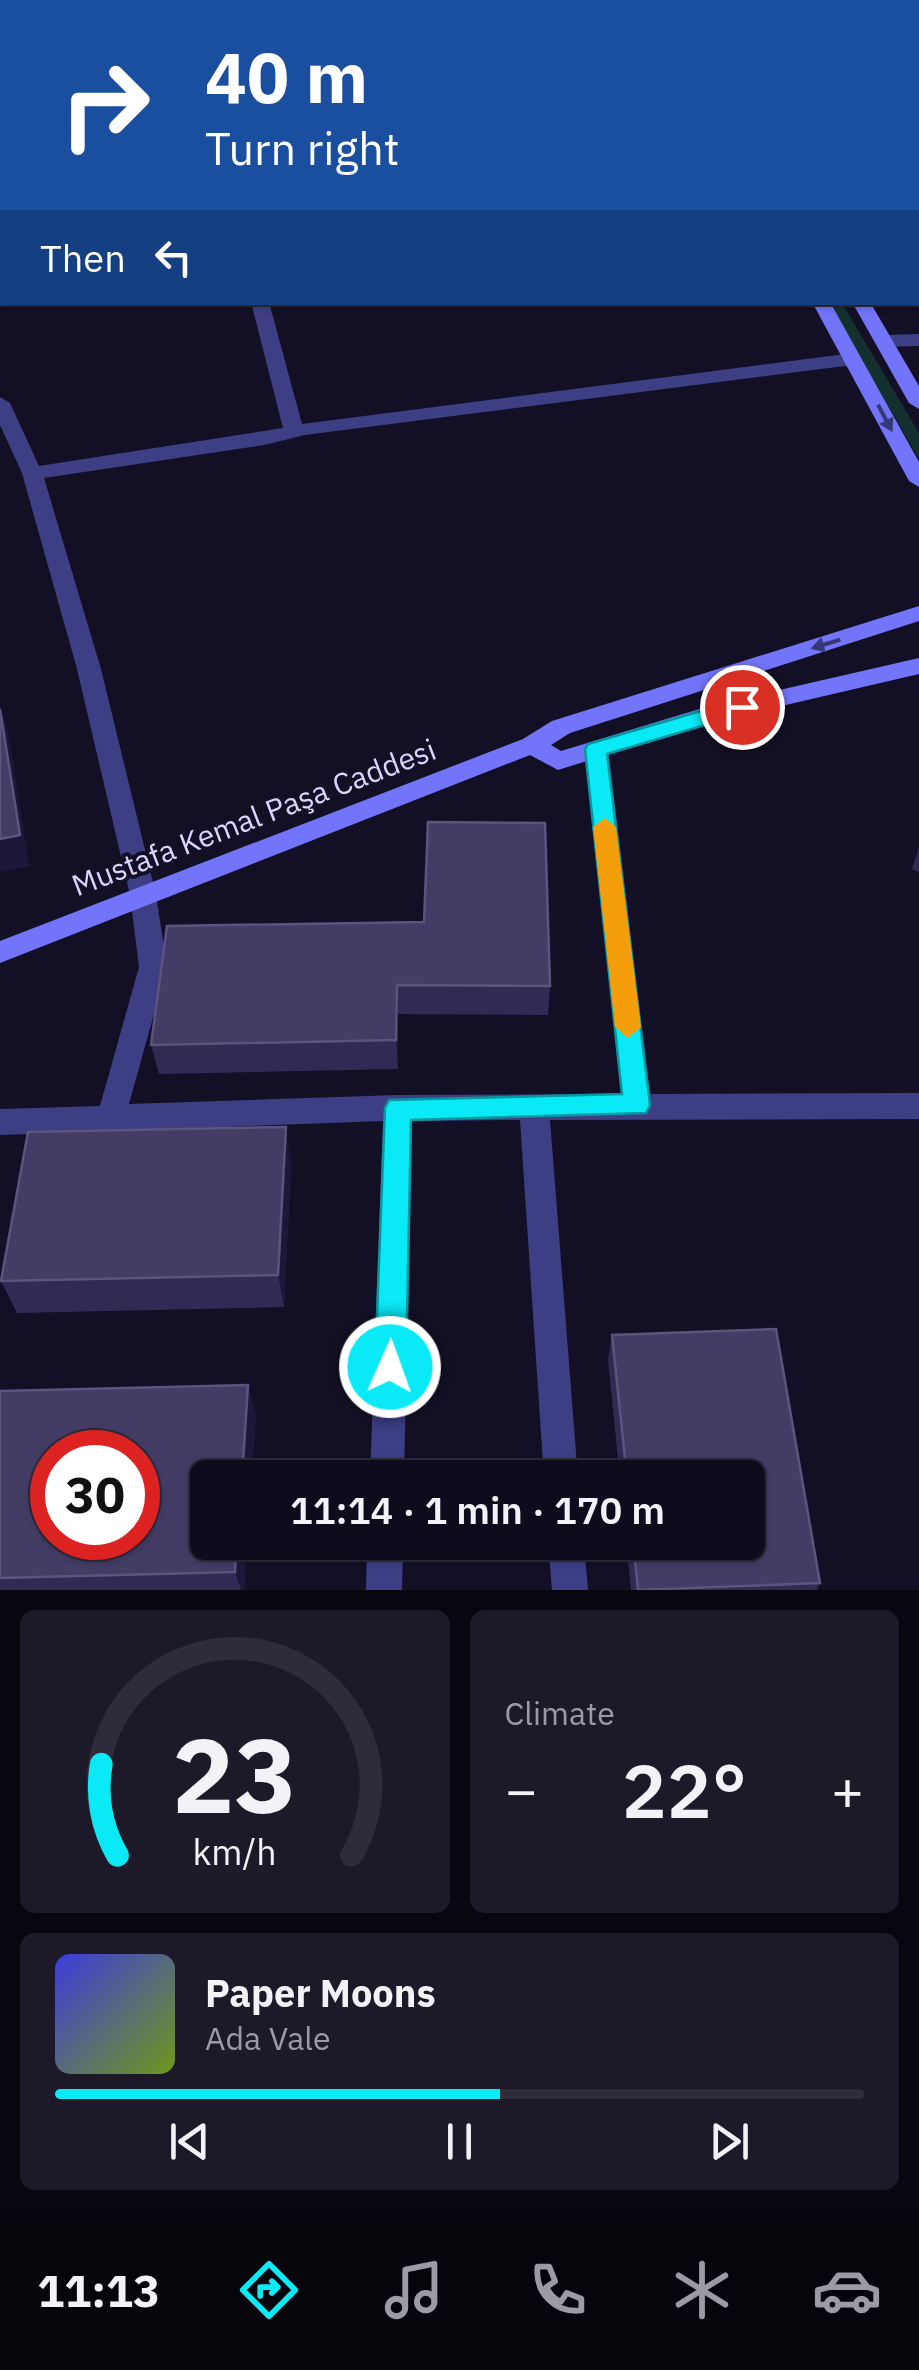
<!DOCTYPE html>
<meta charset="utf-8">
<style>
:root{--surface:#0e0c1c;--page:#1c1a29;--text:#f1f3f6;--muted:#9b9ba3;--line:#2e2c3b;--accent:#0aeaf6}
body{margin:0;font-family:"IBM Plex Sans",sans-serif;background:var(--page);color:var(--text);height:100vh;display:flex;flex-direction:column;font-size:38px;white-space:nowrap}
*{box-sizing:border-box;margin:0}
p{font-size:32px;color:var(--muted)}
.icon{flex:none;width:55px;height:55px;fill:none;stroke:currentColor;stroke-width:2;stroke-linecap:round;stroke-linejoin:round}
.map{position:relative;height:1590px;overflow:hidden}
.sheet{display:flex;flex-direction:column;gap:20px;padding:20px;background:#08070f;flex:1}
.sheet>*{flex:none}
.guide{position:absolute;left:0px;top:0px;width:920px;height:305px;box-shadow:0 2px 8px #0004,0 0 0 2px var(--line);background:#1a4fa0;color:#fff;overflow:hidden}
.speed{position:absolute;left:30px;top:1430px;display:flex;gap:20px;font-size:50px;font-weight:700;text-align:center}
.speed>*{display:grid;place-content:center;width:130px;height:130px;border-radius:50%;background:var(--surface);box-shadow:0 2px 8px #0004,0 0 0 2px var(--line);line-height:1}
.speed .limit{border:15px solid #d22;background:#fff;color:#111}
.pin{position:absolute;display:grid;place-items:center;width:85px;height:85px;color:#fff;margin:-42px;border:5px solid #fff;border-radius:50%;box-shadow:0 2px 10px #0007}
.me{position:absolute;width:110px;margin:-55px;rotate:2deg;stroke-linejoin:round;filter:drop-shadow(0 0 8px #0008)}
.turn{display:flex;align-items:center;gap:35px;height:210px;padding:0 40px;font-size:45px}
.turn .icon{width:130px;height:130px;stroke-width:2.5}
.turn b{display:block;font-size:70px;line-height:85px}
.then{display:flex;align-items:center;height:95px;padding:0 40px;background:#0003;gap:20px;font-size:38px}
.big{font-size:75px;font-weight:600;line-height:1.1}
.sheet .tile{flex:1;display:flex;flex-direction:column;justify-content:center;gap:15px;min-width:0;padding:0 35px;border-radius:15px;background:var(--page)}
.sheet .dial{align-items:center;gap:0}
.dial svg{height:260px;overflow:visible;fill:none;stroke:var(--line);stroke-width:7;stroke-linecap:round;text-anchor:middle}
.dial text{fill:var(--text);stroke:none}
.song{display:flex;align-items:center;gap:30px}
.cover{width:120px;height:120px;border-radius:15px;background:linear-gradient(135deg,hsl(240 70% 55%),hsl(80 70% 35%))}
.played{height:10px;border-radius:5px;background:linear-gradient(90deg,var(--accent) 55%,var(--line) 55%)}
.keys{display:flex;justify-content:space-around;direction:ltr}
.heat{display:flex;justify-content:space-between;align-items:center;font-size:55px;direction:ltr}
.sheet .tiles{flex:1;display:grid;gap:20px;grid-template-columns:1fr 1fr}
.tile:last-child{grid-column:span 2}
.trip{position:absolute;left:190px;top:1460px;width:575px;height:100px;border-radius:15px;background:var(--surface);box-shadow:0 2px 8px #0004,0 0 0 2px var(--line);font-weight:600;line-height:100px;text-align:center}
.menu{display:flex;height:160px;justify-content:space-around;align-items:center;background:#06050b;color:var(--muted)}
.menu .icon{width:70px;height:70px}
.menu .selected{color:var(--accent)}
.menu b{font-size:45px;color:var(--text)}
.map>svg:first-child{display:block}
</style>
<div class="map">
<svg width="919" height="1590" viewBox="0 0 919 1590">
<rect width="100%" height="100%" fill="#131026"/>
<polygon fill="#14302e" points="829,303 842,303 919,433 919,459"/>
<g fill="none" stroke-linecap="round" stroke-linejoin="round">
<g fill="#3d3e84" fill-rule="evenodd">
<rect x="0" y="31" width="2" height="8"/>
<rect x="918" y="45" width="1" height="8"/>
<rect x="0" y="125" width="2" height="10"/>
<rect x="918" y="156" width="1" height="10"/>
<rect x="0" y="200" width="2" height="10"/>
<polygon points="251,302 269,302 302,424 853,353 862,359 853,365 305,435 264,445 44,478 101,669 156,895 167,967 129,1104 398,1095 621,1094 584,749 596,740 608,749 650,1094 919,1093 919,1119 550,1120 578,1478 544,1478 520,1120 412,1121 404,1478 370,1478 383,1121 0,1135 0,1109 100,1106 139,967 130,895 77,669 22,473 0,425 0,397 10,403 39,466 283,428"/>
<polygon points="919,334 919,346 883,347 874,341 883,335"/>
<polygon points="367,1542 403,1542 402,1590 366,1590"/>
<polygon points="548,1542 584,1542 588,1590 552,1590"/>
</g>
<g fill="#7275fa" fill-rule="evenodd">
<polygon points="531,0 547,0 548,2 533,2"/>
<polygon points="568,0 583,0 584,2 570,2"/>
<polygon points="812,302 830,302 919,462 919,487 909,481"/>
<polygon points="852,302 870,302 919,386 919,409 909,403"/>
<polygon points="919,606 919,621 570,733 551,745 561,751 706,707 919,658 919,674 708,723 558,770 530,755 0,963 0,941 523,739 552,721"/>
</g>
</g>
<g fill="#312a54">
<polygon points="593,0 676,0 676,2 596,2"/>
<polygon points="919,847 919,872 912,869"/>
<polygon points="167,926 550,986 548,1015 398,1014 398,1069 159,1074 151,1045"/>
<polygon points="291,1162 284,1307 17,1313 1,1281"/>
<polygon points="776,1329 820,1583 817,1590 631,1590 626,1542 748,1542 748,1478 620,1478 608,1360 612,1335"/>
<polygon points="0,1391 256,1415 251,1478 208,1478 208,1542 247,1542 244,1590 0,1590"/>
</g>
<g fill="#1d183a">
<rect x="609" y="0" width="67" height="2"/>
<polygon points="0,705 8,732 29,866 0,872"/>
<polygon points="397,985 398,1014 398,1069 396,1040"/>
<polygon points="286,1127 291,1162 284,1307 278,1275"/>
<polygon points="248,1385 256,1415 251,1478 242,1478"/>
<polygon points="237,1542 247,1542 244,1590 241,1590 235,1572"/>
</g>
<g fill="#433d66" stroke="#5b557e" stroke-width="2.5" fill-rule="evenodd">
<polygon points="339,0 376,0 378,2 323,2"/>
<polygon points="691,0 772,0 772,2 690,2"/>
<polygon points="0,709 20,835 0,839"/>
<polygon points="428,822 545,823 550,986 397,985 396,1040 151,1045 167,926 424,922"/>
<polygon points="286,1127 278,1275 1,1281 28,1132"/>
<polygon points="776,1329 820,1583 638,1590 633,1542 748,1542 748,1478 627,1478 612,1335"/>
<path d="M248,1385L242,1478H208V1542H237L235,1572L0,1578V1391ZM52,1452H138V1538H52Z"/>
</g>
<defs><path id="oneway-solid" d="M-6-.8H1V-3.2L6.5 0L1 3.2V.8H-6Z" transform="scale(2.5)"/></defs>
<g fill="#39387b">
<use href="#oneway-solid" transform="translate(885 418) rotate(62)"/>
<use href="#oneway-solid" transform="translate(826 644) rotate(163)"/>
</g>
<polygon fill="#0aeaf6" stroke="#0698a0" stroke-width="2.5" points="742,699 752,707 749,712 607,754 650,1105 646,1113 411,1120 406,1367 401,1377 390,1382 380,1377 375,1367 385,1108 389,1100 622,1094 585,749 588,744"/>
<polygon fill="#f59e0b" points="605,818 616,827 641,1027 628,1038 615,1027 593,827"/>
<g text-anchor="middle" stroke-width="8" stroke-linejoin="round" paint-order="stroke">
<g font-size="30" fill="#dad7fe" stroke="#131026">
<text transform="translate(254 818) rotate(-21)" y="10">Mustafa Kemal Paşa Caddesi</text>
</g>
</g>
</svg>
<div class="speed"><div class="limit">30</div></div>
<div class="pin" style="left:742px;top:707px;background:#d93025"><svg class="icon" aria-label="arrive" viewBox="0 0 24 24"><path d="M6 21V4h12l-3 4 3 4H6"/></svg></div>
<svg class="me" style="left:390px;top:1367px" viewBox="-20 -20 40 40"><circle r="17" fill="#0aeaf6" stroke="#fff" stroke-width="3"/><path d="M0-11L8 9 0 5-8 9z" fill="#fff"/></svg>
<div class="trip">11:14 · 1 min · 170 m</div>
<div class="guide">
<div class="turn"><svg class="icon" aria-label="right" viewBox="0 0 24 24"><path d="M7 20v-9h11M14 6l5 5-5 5"/></svg><div><b>40 m</b>Turn right</div></div>
<div class="then">Then<svg class="icon" aria-label="left" viewBox="0 0 24 24"><path d="M17 20v-9H6M10 6l-5 5 5 5"/></svg></div>
</div>
</div>
<section class="sheet">
<div class="tiles">
<div class="tile dial"><svg viewBox="0 0 100 80">
<path d="M14 69A42 42 0 1 1 86 69"/>
<path d="M14 69A42 42 0 0 1 9 41" stroke="#0aeaf6"/>
<text x="50" y="56" font-size="32" font-weight="700">23</text>
<text x="50" y="72" font-size="11">km/h</text>
</svg></div>
<div class="tile"><p>Climate</p>
<div class="heat"><a>−</a><b class="big">22°</b><a>+</a></div>
</div>
<div class="tile">
<div class="song"><i class="cover"></i><div><b>Paper Moons</b><p>Ada Vale</p></div></div>
<div class="played"></div>
<div class="keys"><svg class="icon" aria-label="previous" viewBox="0 0 24 24"><path d="M18 5L8 12l10 7zM5 5v14"/></svg><svg class="icon" aria-label="pause" viewBox="0 0 24 24"><path d="M8 5v14M16 5v14"/></svg><svg class="icon" aria-label="next" viewBox="0 0 24 24"><path d="M6 5l10 7-10 7zM19 5v14"/></svg></div>
</div>
</div>
</section>
<nav class="menu">
<b>11:13</b>
<svg class="icon selected" aria-label="directions" viewBox="0 0 24 24"><path d="M12 3l9 9-9 9-9-9zM9 14v-3h6M13 9l2 2-2 2"/></svg>
<svg class="icon" aria-label="music" viewBox="0 0 24 24"><path d="M9 18V5l10-2v13"/><circle cx="6" cy="18" r="3"/><circle cx="16" cy="16" r="3"/></svg>
<svg class="icon" aria-label="phone" viewBox="0 0 24 24"><path d="M5 4h4l2 5-3 2q2 4 5 5l2-3 5 2v4C11 20 4 13 5 4z"/></svg>
<svg class="icon" aria-label="climate" viewBox="0 0 24 24"><path d="M12 3v18M4 7l16 10M4 17L20 7"/></svg>
<svg class="icon" aria-label="car" viewBox="0 0 24 24"><path d="M5 17H2v-5l4-1 3-4h7l3 4 3 1v5h-3M9 17h6M6 11h13"/><circle cx="7" cy="17" r="2"/><circle cx="17" cy="17" r="2"/></svg>
</nav>
